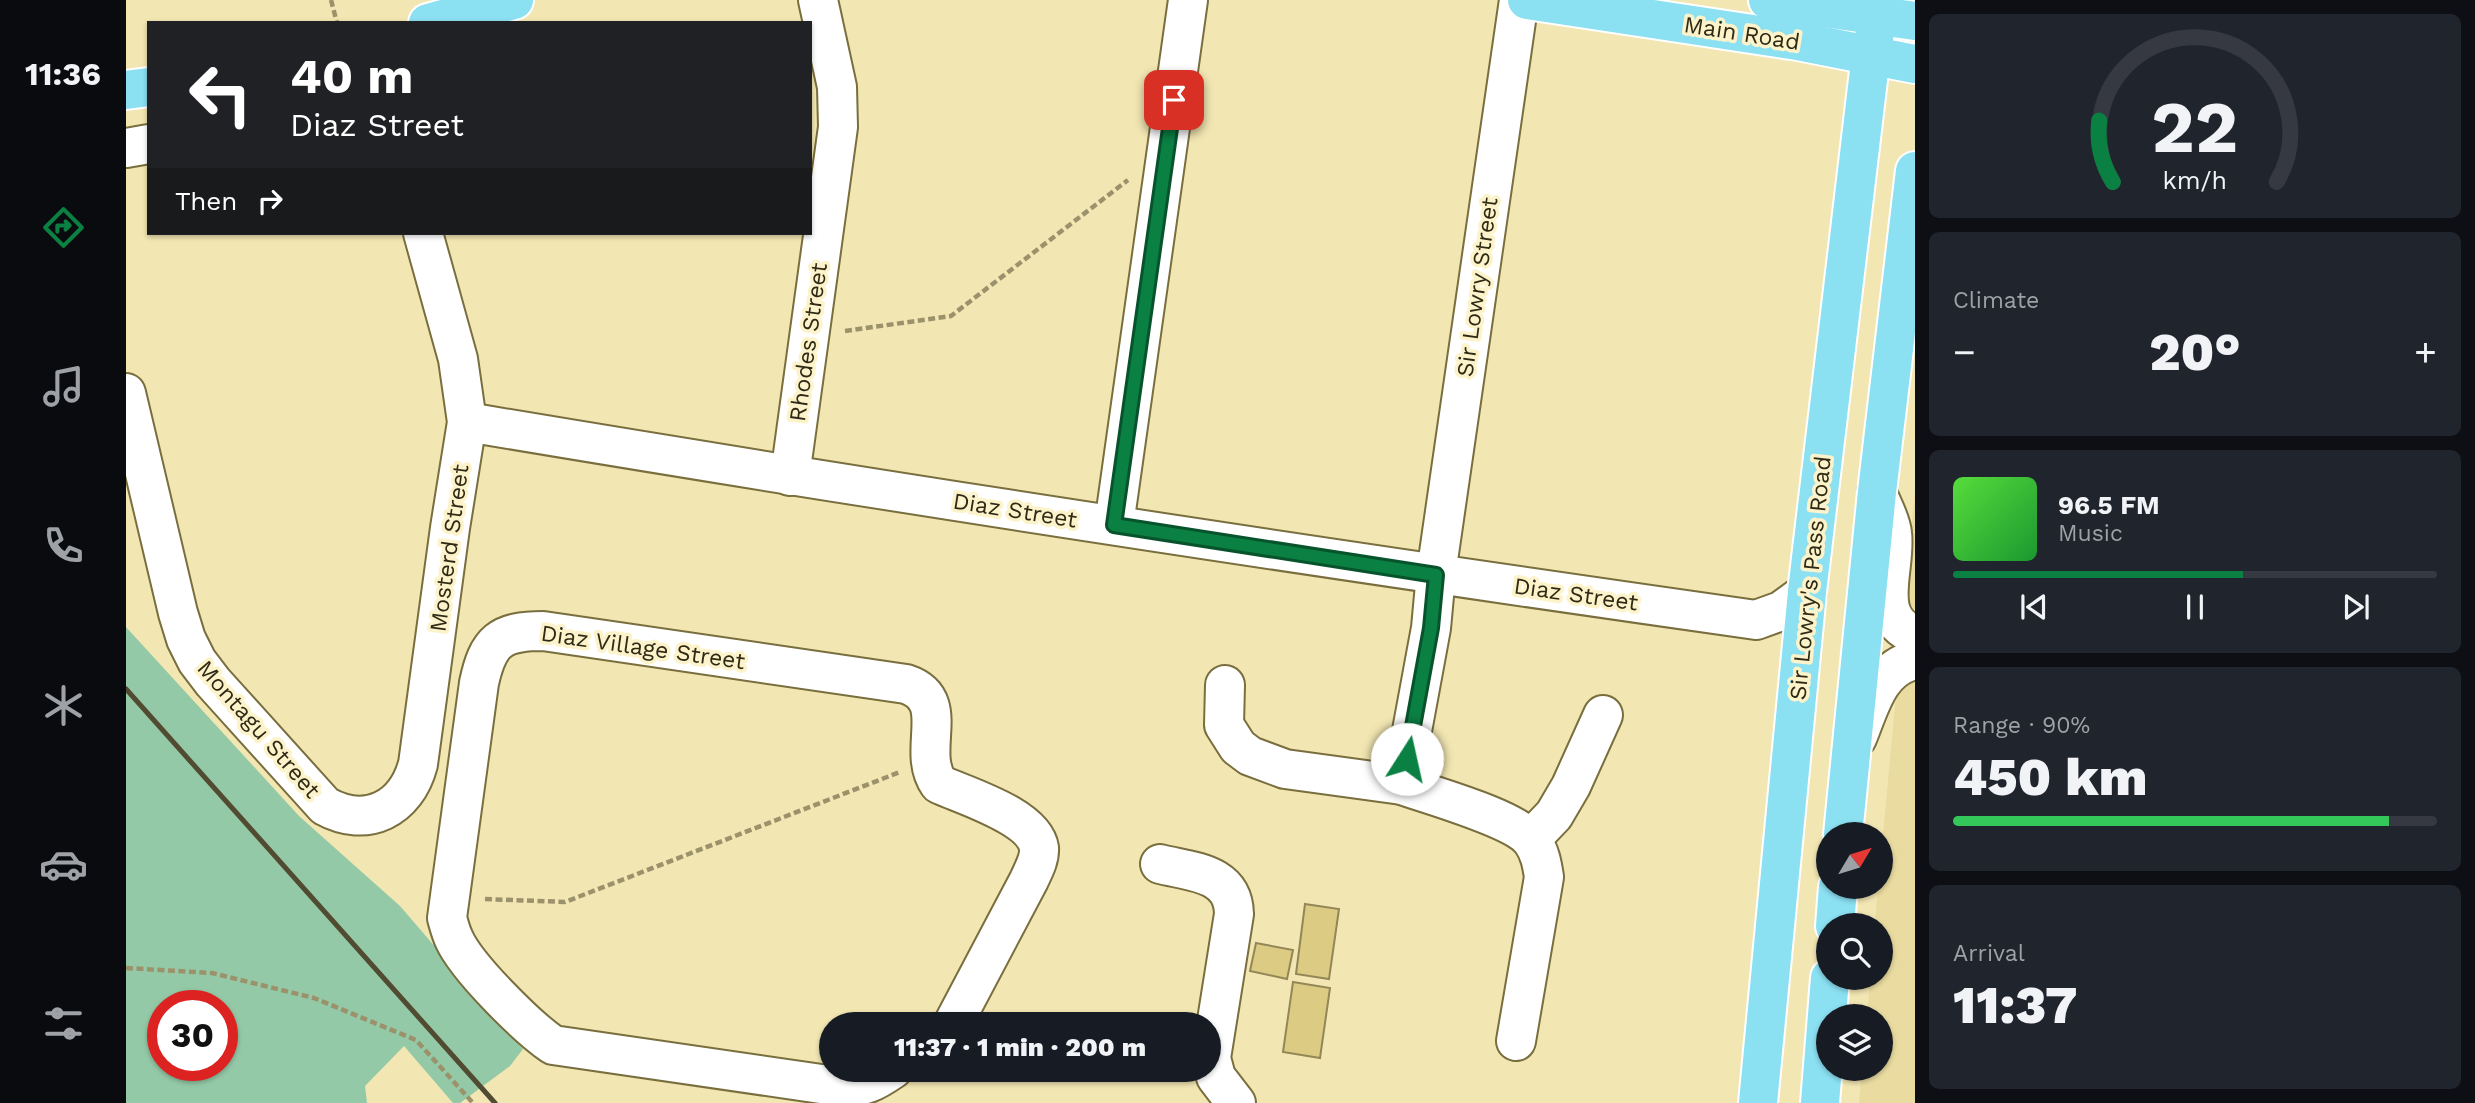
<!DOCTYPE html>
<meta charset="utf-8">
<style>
:root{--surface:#171b24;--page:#20242c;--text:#f1f3f6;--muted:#9ea1a6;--line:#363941;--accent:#0b8043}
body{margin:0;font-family:"Work Sans",sans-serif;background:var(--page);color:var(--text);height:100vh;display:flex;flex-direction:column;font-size:26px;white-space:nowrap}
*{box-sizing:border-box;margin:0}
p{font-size:23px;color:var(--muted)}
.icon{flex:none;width:38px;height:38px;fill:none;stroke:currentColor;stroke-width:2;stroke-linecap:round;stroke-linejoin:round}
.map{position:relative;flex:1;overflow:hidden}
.sheet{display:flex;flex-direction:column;gap:14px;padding:14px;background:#0d0f14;width:560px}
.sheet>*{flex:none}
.hud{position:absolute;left:21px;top:21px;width:665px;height:214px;border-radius:0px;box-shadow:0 2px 5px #0004;background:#202124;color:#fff;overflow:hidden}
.needle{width:46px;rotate:52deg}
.fabs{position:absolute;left:1690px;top:822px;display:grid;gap:14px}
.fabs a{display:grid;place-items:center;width:77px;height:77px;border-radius:50%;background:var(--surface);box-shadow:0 2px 5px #0004;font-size:35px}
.speed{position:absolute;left:21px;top:990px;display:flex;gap:14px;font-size:35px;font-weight:700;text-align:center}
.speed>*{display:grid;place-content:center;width:91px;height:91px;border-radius:50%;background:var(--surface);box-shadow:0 2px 5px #0004;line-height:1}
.speed .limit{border:10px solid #d22;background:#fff;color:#111}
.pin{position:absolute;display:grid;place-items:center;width:60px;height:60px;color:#fff;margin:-30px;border-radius:14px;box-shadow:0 4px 10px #0006}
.me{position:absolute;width:77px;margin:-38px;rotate:10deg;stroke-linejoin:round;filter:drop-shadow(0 0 5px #0008)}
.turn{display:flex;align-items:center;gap:24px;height:147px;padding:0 28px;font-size:32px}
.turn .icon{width:91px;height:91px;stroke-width:2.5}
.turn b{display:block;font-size:49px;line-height:60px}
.then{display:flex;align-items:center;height:66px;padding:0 28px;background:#0003;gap:14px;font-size:26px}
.big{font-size:52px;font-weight:800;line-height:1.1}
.sheet .card{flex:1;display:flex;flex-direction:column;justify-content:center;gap:10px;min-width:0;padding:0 24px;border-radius:10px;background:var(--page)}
.sheet .dial{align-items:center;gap:0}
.dial svg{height:182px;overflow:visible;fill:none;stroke:var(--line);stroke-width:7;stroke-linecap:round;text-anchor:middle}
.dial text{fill:var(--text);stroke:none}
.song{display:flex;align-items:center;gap:21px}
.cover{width:84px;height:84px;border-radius:10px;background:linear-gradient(135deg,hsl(110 70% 55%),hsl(130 70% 35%))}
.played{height:7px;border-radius:4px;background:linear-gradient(90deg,var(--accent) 60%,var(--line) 60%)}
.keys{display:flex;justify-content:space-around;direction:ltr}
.heat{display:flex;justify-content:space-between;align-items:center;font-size:38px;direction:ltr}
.charge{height:10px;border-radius:5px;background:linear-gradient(90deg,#34c759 90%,var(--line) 0)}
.trip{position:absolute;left:693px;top:1012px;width:402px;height:70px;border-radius:35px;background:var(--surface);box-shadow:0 2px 5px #0004;font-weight:800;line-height:70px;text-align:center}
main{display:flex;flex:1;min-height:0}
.menu{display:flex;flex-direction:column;width:126px;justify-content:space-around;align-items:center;background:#090b0e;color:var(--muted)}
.menu .icon{width:49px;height:49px}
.menu .on{color:var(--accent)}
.menu b{font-size:32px;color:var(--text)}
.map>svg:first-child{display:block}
</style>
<main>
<nav class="menu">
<b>11:36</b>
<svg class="icon on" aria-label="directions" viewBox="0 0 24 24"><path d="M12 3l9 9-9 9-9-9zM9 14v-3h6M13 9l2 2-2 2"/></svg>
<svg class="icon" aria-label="music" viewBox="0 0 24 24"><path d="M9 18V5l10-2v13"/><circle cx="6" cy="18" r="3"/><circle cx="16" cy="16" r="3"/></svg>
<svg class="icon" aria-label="phone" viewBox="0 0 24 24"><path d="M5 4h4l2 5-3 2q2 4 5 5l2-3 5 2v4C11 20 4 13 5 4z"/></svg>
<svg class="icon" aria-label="climate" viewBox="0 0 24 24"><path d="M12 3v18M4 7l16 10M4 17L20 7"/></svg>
<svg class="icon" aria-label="car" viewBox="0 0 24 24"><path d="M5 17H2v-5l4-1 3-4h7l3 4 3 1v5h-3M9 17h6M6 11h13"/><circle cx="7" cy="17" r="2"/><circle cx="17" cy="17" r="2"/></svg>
<svg class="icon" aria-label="filters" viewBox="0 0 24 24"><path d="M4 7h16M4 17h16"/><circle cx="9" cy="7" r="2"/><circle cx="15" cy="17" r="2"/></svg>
</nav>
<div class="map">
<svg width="1789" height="1103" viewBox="0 0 1789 1103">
<rect width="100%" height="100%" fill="#f2e6b2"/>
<polygon fill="#eadca0" points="1789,491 1789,1103 1733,1103 1736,1069 1755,1069 1755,1017 1741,1017 1744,978 1755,978 1755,926 1749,926 1752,887 1755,887 1755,856"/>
<path fill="#94c9a7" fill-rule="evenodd" d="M0,627L173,816L274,906L397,1049L384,1066L334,1103H327L278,1046L239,1086L241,1103H0ZM37,1006H96V1066H37Z"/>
<g fill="#dccb83" stroke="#938757" stroke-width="2">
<polygon points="1179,904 1213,909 1203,979 1170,974"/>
<polygon points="1130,943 1167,950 1161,979 1124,971"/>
<polygon points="1167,982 1204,988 1194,1058 1157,1052"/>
</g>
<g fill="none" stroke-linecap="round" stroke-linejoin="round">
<g stroke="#796e3e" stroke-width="42">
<g id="minor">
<polyline points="0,148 23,144"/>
<path d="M0,393L52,613L60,639L71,661L87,682L199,806C241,829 280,809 292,764L324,528L341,422L332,359L297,233"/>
<path d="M341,422C770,494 1200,559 1630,620L1655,611L1681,592"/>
<polyline points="664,476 712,127 711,87 692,0"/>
<path d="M1751,492C1755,504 1765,520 1766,533C1771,568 1744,618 1789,635"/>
<polyline points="988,525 1062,0"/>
<polyline points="1099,685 1098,725 1112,747 1124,756 1159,769 1276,785"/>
<path d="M1731,738C1744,707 1752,668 1789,660"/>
<polyline points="1405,839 1428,815 1445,786 1477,715"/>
<path d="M1034,864C1066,872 1107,872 1108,914L1085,1058L1090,1077L1110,1103"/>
<path d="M1390,1041L1418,877C1416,864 1414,852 1406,841C1389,818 1306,796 1276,785L1305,628L1310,574L1393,0"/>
<path d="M767,1069C748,1082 739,1087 716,1087L427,1045C401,1027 341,968 328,939C325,933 323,925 321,918L353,683C362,641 374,631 417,631L780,684C828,700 789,750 813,784C839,796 908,816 913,848C914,859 907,871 903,880L827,1024"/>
</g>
</g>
<g stroke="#fff" stroke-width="42">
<g id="major">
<polyline points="1401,0 1672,41 1789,64"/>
<polyline points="1642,0 1789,21"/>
<polyline points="302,23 388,0"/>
<polyline points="0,90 23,87"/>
<polyline points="1717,835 1751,492 1789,171"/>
<polyline points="1709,926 1712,887"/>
<polyline points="1632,1103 1681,592 1745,54 1755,0"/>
<polyline points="1694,1103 1704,978"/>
</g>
</g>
<g stroke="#9b926c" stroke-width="4.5" stroke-dasharray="7 3.5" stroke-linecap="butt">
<polyline points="205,0 211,23"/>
<polyline points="719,331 825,316 1002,180"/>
<polyline points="359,899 439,902 774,772"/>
<polyline points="0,968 86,973 188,998 290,1040 347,1103"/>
</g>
<use href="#minor" stroke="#fff" stroke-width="38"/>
<use href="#major" stroke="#8be0f2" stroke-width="38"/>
<polyline stroke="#514b32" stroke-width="5" points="0,689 369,1103"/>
</g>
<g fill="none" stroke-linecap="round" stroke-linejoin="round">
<g stroke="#07532c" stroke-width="18">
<polyline id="route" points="1048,100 988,525 1310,575 1305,628 1281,759"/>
</g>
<use href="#route" stroke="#0b8043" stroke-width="12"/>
</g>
<g text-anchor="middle" stroke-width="7" stroke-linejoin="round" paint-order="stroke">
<g font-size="23" fill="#2f2a16" stroke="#fdf3ca">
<text transform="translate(1616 33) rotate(9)" y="8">Main Road</text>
<text transform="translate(1351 287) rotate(-82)" y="8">Sir Lowry Street</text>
<text transform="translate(682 342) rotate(-82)" y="8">Rhodes Street</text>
<text transform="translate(889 510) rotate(9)" y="8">Diaz Street</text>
<text transform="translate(323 548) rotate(-82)" y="8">Mosterd Street</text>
<text transform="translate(1684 578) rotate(-84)" y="8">Sir Lowry's Pass Road</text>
<text transform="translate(1450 594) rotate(8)" y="8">Diaz Street</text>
<text transform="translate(517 647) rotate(8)" y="8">Diaz Village Street</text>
<text transform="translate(133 729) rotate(49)" y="8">Montagu Street</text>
</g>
</g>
</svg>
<div class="fabs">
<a><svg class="needle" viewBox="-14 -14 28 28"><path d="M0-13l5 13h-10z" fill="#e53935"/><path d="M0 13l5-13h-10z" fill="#9ea1a6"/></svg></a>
<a><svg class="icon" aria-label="search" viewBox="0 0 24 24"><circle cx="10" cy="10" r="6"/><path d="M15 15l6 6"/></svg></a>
<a><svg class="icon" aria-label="layers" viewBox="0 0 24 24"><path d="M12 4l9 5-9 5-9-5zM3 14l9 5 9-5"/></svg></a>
</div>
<div class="speed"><div class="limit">30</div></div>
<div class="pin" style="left:1048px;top:100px;background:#d93025"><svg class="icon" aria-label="arrive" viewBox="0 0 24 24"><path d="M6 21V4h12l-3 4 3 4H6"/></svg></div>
<svg class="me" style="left:1281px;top:759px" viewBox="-20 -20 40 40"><circle r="19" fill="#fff"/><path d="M0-13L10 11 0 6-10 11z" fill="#0b8043"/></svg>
<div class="trip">11:37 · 1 min · 200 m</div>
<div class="hud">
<div class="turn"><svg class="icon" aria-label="left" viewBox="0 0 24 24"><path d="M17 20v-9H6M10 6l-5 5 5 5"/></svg><div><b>40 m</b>Diaz Street</div></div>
<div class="then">Then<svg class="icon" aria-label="right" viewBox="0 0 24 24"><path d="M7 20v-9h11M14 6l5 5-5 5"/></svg></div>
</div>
</div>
<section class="sheet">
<div class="card dial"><svg viewBox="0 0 100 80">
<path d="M14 69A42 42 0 1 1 86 69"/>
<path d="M14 69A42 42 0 0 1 8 42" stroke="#0b8043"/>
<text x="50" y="56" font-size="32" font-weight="700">22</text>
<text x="50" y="72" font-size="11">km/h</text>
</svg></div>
<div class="card"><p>Climate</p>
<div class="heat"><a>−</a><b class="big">20°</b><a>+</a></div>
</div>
<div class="card">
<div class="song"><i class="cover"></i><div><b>96.5 FM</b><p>Music</p></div></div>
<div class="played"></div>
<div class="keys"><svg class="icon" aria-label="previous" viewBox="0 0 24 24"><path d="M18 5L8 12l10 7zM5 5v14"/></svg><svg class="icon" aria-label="pause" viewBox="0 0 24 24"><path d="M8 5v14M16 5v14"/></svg><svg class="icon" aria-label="next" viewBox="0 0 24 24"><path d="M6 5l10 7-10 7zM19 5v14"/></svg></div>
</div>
<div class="card"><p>Range · 90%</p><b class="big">450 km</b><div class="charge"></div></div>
<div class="card"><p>Arrival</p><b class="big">11:37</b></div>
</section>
</main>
